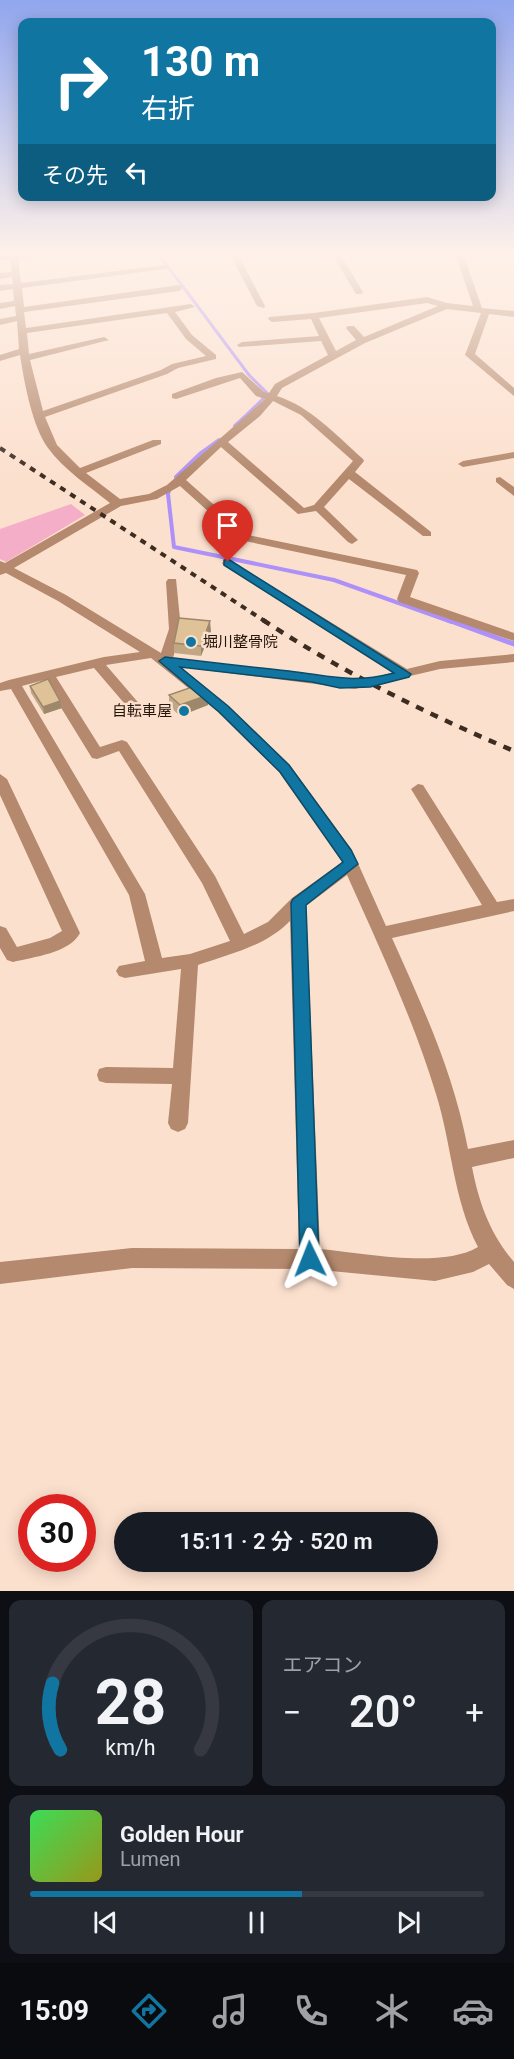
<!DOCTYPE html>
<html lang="ja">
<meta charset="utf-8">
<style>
:root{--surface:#171b24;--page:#242831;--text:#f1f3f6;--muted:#9ea1a6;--line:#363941;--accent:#1175a1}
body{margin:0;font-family:Roboto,"Noto Sans JP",sans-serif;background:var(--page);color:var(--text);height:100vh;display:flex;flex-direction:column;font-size:22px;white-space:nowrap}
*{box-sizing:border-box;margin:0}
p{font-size:20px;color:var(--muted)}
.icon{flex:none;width:33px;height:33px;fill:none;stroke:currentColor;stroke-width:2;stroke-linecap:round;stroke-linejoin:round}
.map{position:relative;height:1591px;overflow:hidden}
.details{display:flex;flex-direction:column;gap:9px;padding:9px;background:#0d0f14;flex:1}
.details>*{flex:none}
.guide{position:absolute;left:18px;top:18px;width:478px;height:183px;border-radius:12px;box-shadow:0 3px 15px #0003;background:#1175a1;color:#fff;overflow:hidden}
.speed{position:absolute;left:18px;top:1494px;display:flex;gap:12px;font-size:30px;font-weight:700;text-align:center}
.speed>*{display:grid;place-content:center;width:78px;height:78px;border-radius:50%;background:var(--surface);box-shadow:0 3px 15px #0003;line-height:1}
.speed .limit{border:9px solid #d22;background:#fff;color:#111}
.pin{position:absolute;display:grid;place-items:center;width:51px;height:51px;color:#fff;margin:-62px -26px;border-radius:50% 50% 50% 0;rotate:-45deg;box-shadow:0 0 6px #0007}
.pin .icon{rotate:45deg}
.me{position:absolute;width:66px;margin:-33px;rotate:358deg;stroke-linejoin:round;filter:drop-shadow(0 0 4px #0008)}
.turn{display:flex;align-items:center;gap:21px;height:126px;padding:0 24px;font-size:27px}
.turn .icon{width:78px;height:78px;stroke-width:2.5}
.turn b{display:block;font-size:42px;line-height:51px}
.then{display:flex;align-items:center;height:57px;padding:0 24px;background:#0003;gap:12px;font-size:22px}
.big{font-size:45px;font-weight:600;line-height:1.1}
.details .widget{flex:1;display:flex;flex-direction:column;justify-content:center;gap:9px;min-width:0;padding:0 21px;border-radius:12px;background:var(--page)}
.details .dial{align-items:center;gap:0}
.dial svg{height:156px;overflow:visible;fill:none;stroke:var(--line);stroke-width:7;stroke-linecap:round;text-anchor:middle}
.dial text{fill:var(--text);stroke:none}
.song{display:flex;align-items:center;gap:18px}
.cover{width:72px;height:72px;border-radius:9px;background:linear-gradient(135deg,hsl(130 70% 55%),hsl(60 70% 35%))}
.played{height:6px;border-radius:3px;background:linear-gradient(90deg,var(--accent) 60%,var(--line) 60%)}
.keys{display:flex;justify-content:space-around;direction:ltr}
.heat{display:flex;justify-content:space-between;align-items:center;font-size:33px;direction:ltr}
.details .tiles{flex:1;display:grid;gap:9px;grid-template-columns:1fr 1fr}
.widget:last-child{grid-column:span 2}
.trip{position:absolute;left:114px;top:1512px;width:324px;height:60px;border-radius:30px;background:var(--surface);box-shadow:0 3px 15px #0003;font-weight:600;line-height:60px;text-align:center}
.tab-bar{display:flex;height:96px;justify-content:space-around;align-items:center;background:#090b0e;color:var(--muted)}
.tab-bar .icon{width:42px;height:42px}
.tab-bar .active{color:var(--accent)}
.tab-bar b{font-size:27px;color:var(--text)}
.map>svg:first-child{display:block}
</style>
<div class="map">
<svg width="514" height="1591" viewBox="0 0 514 1591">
<rect width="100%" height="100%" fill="#fce0ce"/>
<polygon fill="#f5aec8" points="71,504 85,515 6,562 0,559 0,529"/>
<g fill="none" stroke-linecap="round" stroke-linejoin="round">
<polyline stroke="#ae91f8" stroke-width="3" points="160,256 249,375 268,394 242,419"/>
<g stroke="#ae91f8" stroke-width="4">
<polyline points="235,426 244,418"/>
<polyline points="176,477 201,453 219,440"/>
<polyline points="170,487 168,494 174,547 334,580 452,622"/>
</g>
<polyline stroke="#ae91f8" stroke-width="5" points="448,620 514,644"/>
<g fill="#b4896d" fill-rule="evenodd">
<path d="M0,256H38L18,259L21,283L165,265L169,267L165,269L22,288L24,307L179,285L183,288L179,291L24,312L26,328L191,304L195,307L175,312L192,335L216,355V359L178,368L167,374L45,417L57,445L80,468L153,440H161V444L86,473L120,499L149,494L167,485L265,399L256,396L240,378L176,399L172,398V394L216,378L242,372L264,392L269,393L275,384L328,355L321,341L239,347L237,345L242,342L319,336L311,319L272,322L268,319L269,317L314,313L427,297L447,303L473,306L456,256H464L482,308L514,311V317L489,314L475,354L514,388V396L465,355L481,313L447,309L365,343L282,388L277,396C311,407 336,435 363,459L364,461L355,472L431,532V536H423L349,479L324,507L358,540L352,544L348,542L316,511L298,514L221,447L186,480L248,535L417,570L419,573L410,597L514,633V641L399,602L397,599L406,575L240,540L180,486L157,499L121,506L14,568L66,595L161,653L169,629L166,582L168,579H176L181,629L173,658L355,681L393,673L224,566L222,563L228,559L407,669L440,661L514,654V662L440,669L355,689L181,667L228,706L289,764L352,850L386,926L482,905L411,789L418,784L423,785L497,902L514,899V911L392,938C424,1010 453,1071 468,1149L514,1140V1158L472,1167C479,1203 490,1234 514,1262V1289L507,1285L489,1264L473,1272L435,1281L310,1269L132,1268L0,1284V1262L132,1248L299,1249L290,921C266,946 230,954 198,965L188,1123L185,1129L178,1132L171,1129L168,1123L172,1084L106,1083L99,1081L97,1075L99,1069L106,1067L173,1068L181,969L125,978L119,976L116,971L119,966L145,961L129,895L11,689L0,691V683L9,680L104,657L140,652L58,601L6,573L0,575V561L5,563L110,503C89,486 64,470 48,448C32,426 24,381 20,355L0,361V355L19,349L17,321L0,325V319L16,316L15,306L0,309V303L14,301L13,289L0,291V285L13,284L12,277L0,279V273L12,272L10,260H0ZM427,303L438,306L364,337L354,326H348L346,328L356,340L336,351L319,318ZM167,313L186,339L206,356L172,364L161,370L43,411L30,360L109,340L104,337L29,354L27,333ZM273,401L301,415L353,461L314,505L304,508L228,442L260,416ZM151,658L218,712L279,772L342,862L292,898L268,922L244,934L215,876L127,742L122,740L100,747L56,677L94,668L130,710L135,712L142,707L106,665ZM44,680L92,758L97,759L119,751L202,883L230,941L190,954L162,958L145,894L22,686ZM347,875C379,947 413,1018 436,1094C452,1145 453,1199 478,1247C441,1269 363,1253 320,1249L306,906Z"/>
<polygon points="231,256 239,256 265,306 264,308 257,306"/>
<polygon points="333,256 341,256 363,292 362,294 356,294"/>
<polygon points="514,452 514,458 463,467 458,464 463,461"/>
<polygon points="500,477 514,487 514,496 496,482 496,478"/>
<path d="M0,774L7,779L80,933C70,953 33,957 13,962L7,960L0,948V926L6,928L17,947L50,938L62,931L0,795Z"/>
</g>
<polyline stroke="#3d2c20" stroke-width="4" stroke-dasharray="6 6" stroke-linecap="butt" points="0,448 266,622"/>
<path stroke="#3d2c20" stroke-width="4.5" stroke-dasharray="8 8" stroke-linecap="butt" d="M263,620C342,672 427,714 514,751"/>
</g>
<g fill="#c1a784">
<polygon points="211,631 201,656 174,653 174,643"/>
<polygon points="30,686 60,701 62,708 44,714 31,693"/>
<polygon points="169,695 208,705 180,716 169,706"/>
</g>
<g fill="#9d886b">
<polygon points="210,621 211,631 201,656 201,646"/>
<polygon points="208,695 208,705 180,716 180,705"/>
<polygon points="60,701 62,708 44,714 43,707"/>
</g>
<g fill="#e0c299" stroke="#9d886b" stroke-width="1.5">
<polygon points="179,618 210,621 201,646 174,643"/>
<polygon points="48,679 60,701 43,707 30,686"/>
<polygon points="195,686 208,695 180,705 169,695"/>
</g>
<linearGradient id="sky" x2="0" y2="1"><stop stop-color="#91a6ee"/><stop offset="0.53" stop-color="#fef1e9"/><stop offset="1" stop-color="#fef1e9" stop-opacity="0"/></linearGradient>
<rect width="514" height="479" fill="url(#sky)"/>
<path fill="#1175a1" stroke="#0b4c69" stroke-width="1.5" d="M228,559L411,674L409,677L370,687L340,688L312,682L180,667L228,706L289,765L351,850L358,864L306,905L319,1259L316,1266L310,1269L303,1266L300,1259L291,903L293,899L343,862L280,772L219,712L159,661L165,657C207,662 248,667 289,671C332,676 351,684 394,673L224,565V560Z"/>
<g fill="#1175a1" stroke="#fce0ce" stroke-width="2">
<circle cx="191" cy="642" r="6"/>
<circle cx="184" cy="711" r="6"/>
</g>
<g text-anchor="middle" stroke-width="5" stroke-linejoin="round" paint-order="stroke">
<g font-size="15" fill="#24150a" stroke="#fce0ce" text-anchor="start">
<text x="203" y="647">堀川整骨院</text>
<text x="172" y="716" text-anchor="end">自転車屋</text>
</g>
</g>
</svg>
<div class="speed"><div class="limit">30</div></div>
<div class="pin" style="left:228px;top:562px;background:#d93025"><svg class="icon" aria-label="arrive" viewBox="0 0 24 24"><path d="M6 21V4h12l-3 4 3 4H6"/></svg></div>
<svg class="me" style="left:310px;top:1259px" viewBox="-20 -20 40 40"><path d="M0-17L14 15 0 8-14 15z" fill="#1175a1" stroke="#fff" stroke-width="4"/></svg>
<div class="trip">15:11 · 2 分 · 520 m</div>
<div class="guide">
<div class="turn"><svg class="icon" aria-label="right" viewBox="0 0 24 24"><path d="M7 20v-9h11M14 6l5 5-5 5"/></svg><div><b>130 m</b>右折</div></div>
<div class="then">その先<svg class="icon" aria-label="left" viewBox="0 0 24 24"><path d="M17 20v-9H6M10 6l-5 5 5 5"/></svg></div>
</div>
</div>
<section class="details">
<div class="tiles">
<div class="widget dial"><svg viewBox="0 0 100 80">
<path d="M14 69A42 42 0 1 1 86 69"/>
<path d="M14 69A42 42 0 0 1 10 35" stroke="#1175a1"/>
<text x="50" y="56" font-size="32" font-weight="700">28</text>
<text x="50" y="72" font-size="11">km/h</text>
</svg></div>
<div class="widget"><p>エアコン</p>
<div class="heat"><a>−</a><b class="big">20°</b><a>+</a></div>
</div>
<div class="widget">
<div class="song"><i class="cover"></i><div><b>Golden Hour</b><p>Lumen</p></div></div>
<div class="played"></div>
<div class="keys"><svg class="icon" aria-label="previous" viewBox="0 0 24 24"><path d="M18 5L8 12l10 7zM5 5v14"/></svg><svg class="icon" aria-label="pause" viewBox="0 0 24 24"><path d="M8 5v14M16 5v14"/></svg><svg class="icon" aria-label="next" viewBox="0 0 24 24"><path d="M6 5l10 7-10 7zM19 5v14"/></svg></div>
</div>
</div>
</section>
<nav class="tab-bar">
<b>15:09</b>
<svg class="icon active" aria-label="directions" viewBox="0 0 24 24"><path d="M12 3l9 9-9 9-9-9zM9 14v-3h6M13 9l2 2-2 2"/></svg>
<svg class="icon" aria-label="music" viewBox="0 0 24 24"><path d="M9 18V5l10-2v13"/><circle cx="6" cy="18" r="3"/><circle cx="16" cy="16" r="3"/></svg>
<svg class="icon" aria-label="phone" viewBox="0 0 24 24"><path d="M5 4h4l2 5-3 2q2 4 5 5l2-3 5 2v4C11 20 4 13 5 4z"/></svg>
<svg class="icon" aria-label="climate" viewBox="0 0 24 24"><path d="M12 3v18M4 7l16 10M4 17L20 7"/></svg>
<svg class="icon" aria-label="car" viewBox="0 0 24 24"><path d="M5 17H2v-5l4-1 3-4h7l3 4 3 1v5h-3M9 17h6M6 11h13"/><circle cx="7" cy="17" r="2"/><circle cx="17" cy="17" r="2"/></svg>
</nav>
